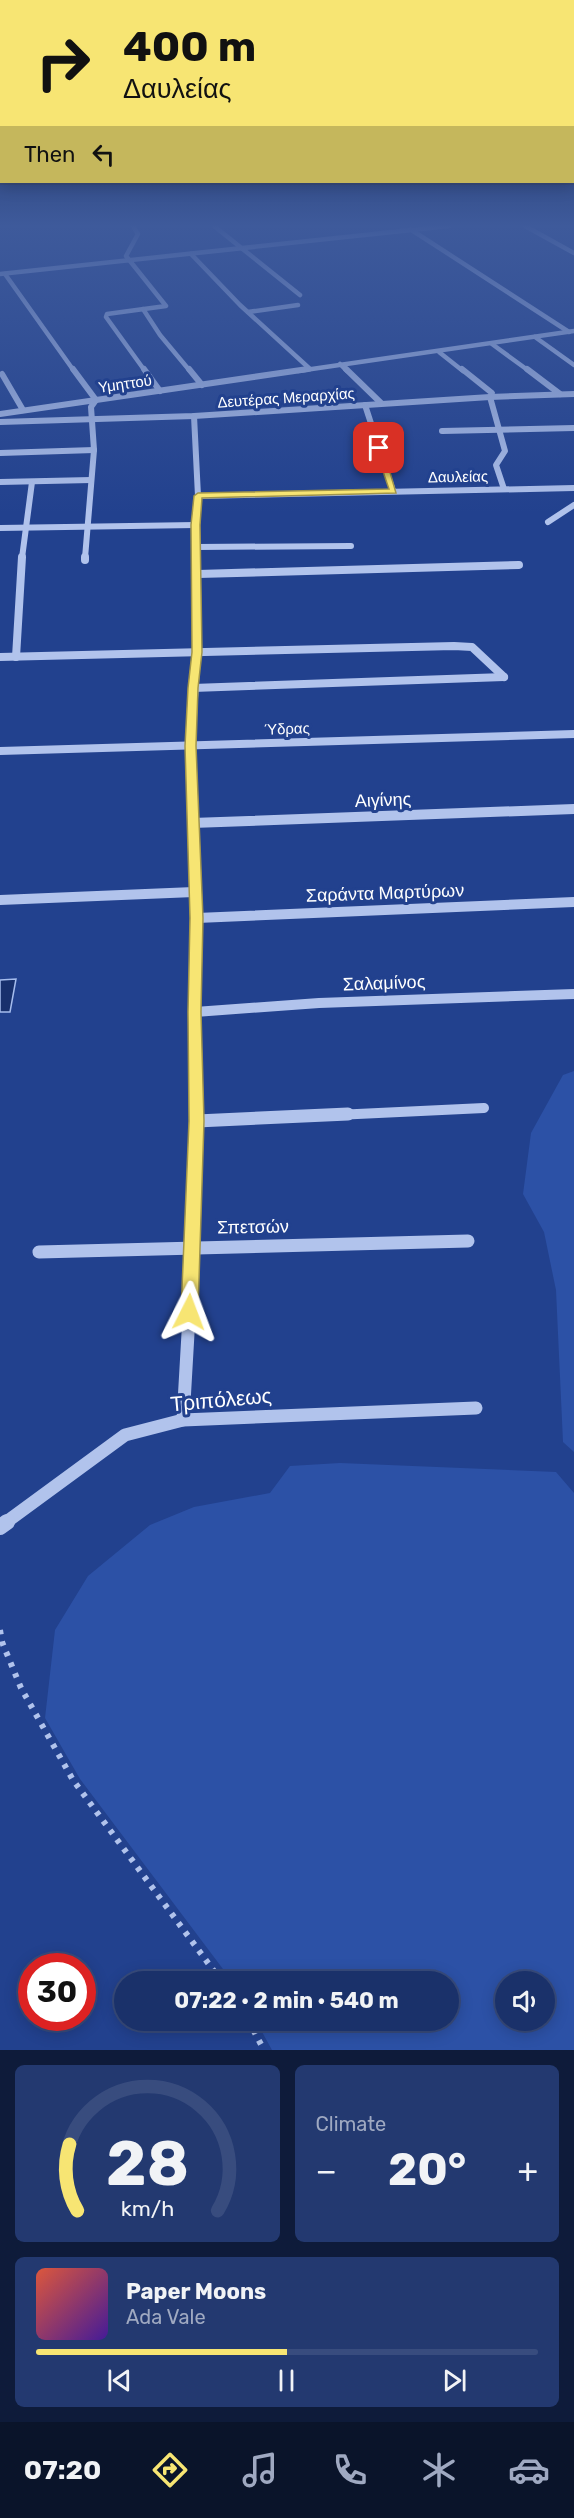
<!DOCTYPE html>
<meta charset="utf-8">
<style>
:root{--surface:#1a316a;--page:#233970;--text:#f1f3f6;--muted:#9fa9c1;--line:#384c7e;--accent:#f7e573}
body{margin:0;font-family:Rubik,sans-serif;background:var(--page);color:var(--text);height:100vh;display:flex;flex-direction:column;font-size:22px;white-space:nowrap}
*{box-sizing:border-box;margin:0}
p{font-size:20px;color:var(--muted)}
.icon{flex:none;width:33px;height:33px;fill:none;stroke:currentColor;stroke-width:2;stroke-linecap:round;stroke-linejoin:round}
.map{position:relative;height:2050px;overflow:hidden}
.sheet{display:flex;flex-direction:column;gap:15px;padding:15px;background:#0e1b3a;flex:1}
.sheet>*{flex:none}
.banner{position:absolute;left:0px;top:0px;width:574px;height:183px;box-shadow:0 3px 15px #0003,0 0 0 2px var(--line);background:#f7e573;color:#111;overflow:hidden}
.controls{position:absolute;left:495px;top:1971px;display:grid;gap:12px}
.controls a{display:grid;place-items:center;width:60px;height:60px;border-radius:50%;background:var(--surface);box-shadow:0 3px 15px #0003,0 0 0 2px var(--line);font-size:30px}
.speed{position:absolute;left:18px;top:1953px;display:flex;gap:12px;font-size:30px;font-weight:700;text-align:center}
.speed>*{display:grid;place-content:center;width:78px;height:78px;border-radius:50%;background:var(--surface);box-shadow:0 3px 15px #0003,0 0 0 2px var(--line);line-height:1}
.speed .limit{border:9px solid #d22;background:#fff;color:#111}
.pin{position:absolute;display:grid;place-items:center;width:51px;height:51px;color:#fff;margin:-26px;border-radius:12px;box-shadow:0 3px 9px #0006}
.me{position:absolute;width:66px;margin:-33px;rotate:3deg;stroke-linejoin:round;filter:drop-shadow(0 0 4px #0008)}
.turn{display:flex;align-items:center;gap:21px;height:126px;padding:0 24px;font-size:27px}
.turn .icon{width:78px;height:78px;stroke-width:2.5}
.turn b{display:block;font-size:42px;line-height:51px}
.then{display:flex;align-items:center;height:57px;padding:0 24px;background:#0003;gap:12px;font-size:22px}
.big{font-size:45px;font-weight:700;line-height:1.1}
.sheet .tile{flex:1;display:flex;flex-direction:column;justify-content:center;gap:9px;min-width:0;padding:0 21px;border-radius:9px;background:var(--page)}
.sheet .dial{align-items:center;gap:0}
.dial svg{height:156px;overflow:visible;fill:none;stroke:var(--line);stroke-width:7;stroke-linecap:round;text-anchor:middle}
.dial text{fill:var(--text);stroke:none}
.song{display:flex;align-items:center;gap:18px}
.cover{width:72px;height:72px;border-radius:9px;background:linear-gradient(135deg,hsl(10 70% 55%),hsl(260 70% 35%))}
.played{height:6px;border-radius:3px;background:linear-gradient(90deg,var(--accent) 50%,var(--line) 50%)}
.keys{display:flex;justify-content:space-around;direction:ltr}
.heat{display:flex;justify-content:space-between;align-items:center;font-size:33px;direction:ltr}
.sheet .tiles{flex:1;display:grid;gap:15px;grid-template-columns:1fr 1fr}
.tile:last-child{grid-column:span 2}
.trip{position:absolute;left:114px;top:1971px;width:345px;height:60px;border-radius:30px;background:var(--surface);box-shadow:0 3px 15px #0003,0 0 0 2px var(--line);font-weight:700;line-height:60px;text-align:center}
.tab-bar{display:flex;height:96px;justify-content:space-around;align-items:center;background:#0a142a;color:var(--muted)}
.tab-bar .icon{width:42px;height:42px}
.tab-bar .current{color:var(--accent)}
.tab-bar b{font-size:27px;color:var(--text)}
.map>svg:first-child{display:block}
</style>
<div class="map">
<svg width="574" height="2050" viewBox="0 0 574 2050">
<rect width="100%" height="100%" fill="#22418e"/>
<g fill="#2c51a6" fill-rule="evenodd">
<polygon points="574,1071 574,1452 563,1442 556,1290 544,1232 523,1194 531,1133 563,1075"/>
<path d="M340,1463L556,1472L574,1493V2050H272L256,2021L448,2020V1982L232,1981L80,1779L45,1718L55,1630L88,1576L150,1525L194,1507L270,1493L290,1466ZM506,1982H544V2020H506Z"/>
</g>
<polygon fill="#18306d" stroke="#a5bced" stroke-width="1.5" points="16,979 10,1012 0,1012 0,980"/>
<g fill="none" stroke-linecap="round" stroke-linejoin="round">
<g stroke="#b1c3ec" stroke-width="6" stroke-dasharray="4.5 7" stroke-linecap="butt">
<polyline points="0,1630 2,1642 21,1688 73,1780 222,1982"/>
<polyline points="248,2020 264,2050"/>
</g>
<g stroke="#b1c3ec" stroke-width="4.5">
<polyline points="133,226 138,234 126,256 166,306 107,314 106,317 145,371"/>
<polyline points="214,226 300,295"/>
<polyline points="525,226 574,253"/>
<polyline points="410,229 569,332"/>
<polyline points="191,254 240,305 310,369"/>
<polyline points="0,274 449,226"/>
<polyline points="5,274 74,371"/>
<polyline points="143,309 160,335 190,371"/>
<polyline points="248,312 298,305"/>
<polyline points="535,337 574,365"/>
<polyline points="492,344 529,371"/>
<polyline points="439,352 463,371"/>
<polyline points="340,364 347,371"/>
<polyline points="298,371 574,331"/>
</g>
<g stroke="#b1c3ec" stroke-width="6">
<polyline points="73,369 96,400 91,407 94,450 85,558"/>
<polyline points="144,369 160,391"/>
<polyline points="189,369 202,385"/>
<polyline points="346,369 381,403"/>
<polyline points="462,369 492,393 490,397 505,451 496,465 504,489"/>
<polyline points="527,369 560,394"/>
<polyline points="2,374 23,410"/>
<polyline points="365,405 393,491"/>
<polyline points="0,414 308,369"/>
<polyline points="194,416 198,496 196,558"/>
<polyline points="0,422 194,416 490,397 574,394"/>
<polyline points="442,431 574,428"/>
<polyline points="0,453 94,450"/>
<polyline points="0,482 91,480"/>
<polyline points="198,496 574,488"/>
<polyline points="548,522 574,505"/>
<polyline points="0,528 196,525"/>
<polyline points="197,547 351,546"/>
<polyline points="22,558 32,482"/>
</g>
<g stroke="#b1c3ec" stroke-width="8">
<polyline points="85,560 85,557"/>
<polyline points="198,574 519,565"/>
<polyline points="0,657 454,646 472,647 504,677"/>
<polyline points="16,657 22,557"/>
<polyline points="193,688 504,677"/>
<polyline points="0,751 574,734"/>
<polyline points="193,801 191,746 197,652 196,557"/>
</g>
<g stroke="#b1c3ec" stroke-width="10">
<path d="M193,800C197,905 195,1010 197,1116"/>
<polyline points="192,823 574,809"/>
<polyline points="0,900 194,892"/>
<polyline points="197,918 574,902"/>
<polyline points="195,1012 319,1003 574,994"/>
<polyline points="315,1116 484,1108"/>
</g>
<g stroke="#b1c3ec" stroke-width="13">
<polyline points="197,1121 348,1114"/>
<polyline points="39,1252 468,1241"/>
<polyline points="183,1420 193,1247 197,1114"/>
<polyline points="5,1523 125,1435 183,1420 476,1408"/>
</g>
<polyline stroke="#b1c3ec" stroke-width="16" points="0,1527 7,1522"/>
</g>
<linearGradient id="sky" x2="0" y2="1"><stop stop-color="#13244e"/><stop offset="0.44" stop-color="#3e5a9b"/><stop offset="1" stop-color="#3e5a9b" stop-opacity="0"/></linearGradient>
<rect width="574" height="513" fill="url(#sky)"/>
<polygon fill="#f7e573" stroke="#a1954b" stroke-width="1.5" points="379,446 383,448 396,493 202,498 200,525 202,652 198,688 196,746 203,918 201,1012 204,1121 198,1312 195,1317 189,1319 183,1317 181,1312 189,1121 188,1012 190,918 185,746 188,688 192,652 191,525 194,496 198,493 389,489 375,448"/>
<g text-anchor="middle" stroke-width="6" stroke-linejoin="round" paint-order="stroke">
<g font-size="15" fill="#fff" stroke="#22418e">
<text transform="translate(125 384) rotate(-8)" y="5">Υμηττού</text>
<text transform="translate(286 398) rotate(-4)" y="5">Δευτέρας Μεραρχίας</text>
<text transform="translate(458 477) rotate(-1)" y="5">Δαυλείας</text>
<text transform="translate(287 729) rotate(-2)" y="5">Ύδρας</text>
</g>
<g font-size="18" fill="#fff" stroke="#22418e">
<text transform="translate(383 800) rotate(-2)" y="6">Αιγίνης</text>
<text transform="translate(385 893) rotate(-2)" y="6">Σαράντα Μαρτύρων</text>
<text transform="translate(384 983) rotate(-2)" y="6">Σαλαμίνος</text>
<text transform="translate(253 1227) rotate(-1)" y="6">Σπετσών</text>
</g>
<g font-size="21" fill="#fff" stroke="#22418e">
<text transform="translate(221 1400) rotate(-5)" y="7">Τριπόλεως</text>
</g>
</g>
</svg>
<div class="controls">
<a><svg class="icon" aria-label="sound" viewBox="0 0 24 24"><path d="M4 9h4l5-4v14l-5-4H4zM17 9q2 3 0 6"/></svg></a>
</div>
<div class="speed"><div class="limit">30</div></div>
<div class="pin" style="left:379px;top:448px;background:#d93025"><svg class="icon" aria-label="arrive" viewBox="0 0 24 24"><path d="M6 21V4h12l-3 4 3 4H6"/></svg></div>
<svg class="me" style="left:189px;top:1312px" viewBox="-20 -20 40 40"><path d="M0-17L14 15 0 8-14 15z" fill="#f7e573" stroke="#fff" stroke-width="4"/></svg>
<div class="trip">07:22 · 2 min · 540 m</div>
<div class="banner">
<div class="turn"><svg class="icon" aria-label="right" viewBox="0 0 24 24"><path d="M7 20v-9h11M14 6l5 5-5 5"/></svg><div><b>400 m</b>Δαυλείας</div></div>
<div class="then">Then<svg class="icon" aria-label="left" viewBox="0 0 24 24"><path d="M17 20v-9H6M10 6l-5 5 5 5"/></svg></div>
</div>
</div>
<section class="sheet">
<div class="tiles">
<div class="tile dial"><svg viewBox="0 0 100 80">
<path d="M14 69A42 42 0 1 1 86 69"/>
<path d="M14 69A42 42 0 0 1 10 35" stroke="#f7e573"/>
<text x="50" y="56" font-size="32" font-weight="700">28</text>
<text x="50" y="72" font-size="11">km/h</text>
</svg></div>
<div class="tile"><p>Climate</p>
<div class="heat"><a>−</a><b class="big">20°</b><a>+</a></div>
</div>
<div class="tile">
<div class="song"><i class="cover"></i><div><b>Paper Moons</b><p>Ada Vale</p></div></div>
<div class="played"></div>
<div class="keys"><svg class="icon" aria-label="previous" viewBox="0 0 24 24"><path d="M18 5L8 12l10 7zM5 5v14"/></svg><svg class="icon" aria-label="pause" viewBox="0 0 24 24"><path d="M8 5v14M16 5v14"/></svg><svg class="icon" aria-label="next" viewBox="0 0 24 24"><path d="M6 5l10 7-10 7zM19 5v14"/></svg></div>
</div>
</div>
</section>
<nav class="tab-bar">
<b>07:20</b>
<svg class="icon current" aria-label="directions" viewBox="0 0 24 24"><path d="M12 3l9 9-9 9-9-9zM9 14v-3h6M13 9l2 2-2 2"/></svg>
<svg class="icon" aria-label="music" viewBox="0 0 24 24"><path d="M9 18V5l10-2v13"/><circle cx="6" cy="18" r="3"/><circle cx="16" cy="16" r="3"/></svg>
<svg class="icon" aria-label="phone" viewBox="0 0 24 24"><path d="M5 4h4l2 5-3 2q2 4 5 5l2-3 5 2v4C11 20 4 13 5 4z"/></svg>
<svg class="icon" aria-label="climate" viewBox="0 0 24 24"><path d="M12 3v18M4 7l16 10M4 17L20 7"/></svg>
<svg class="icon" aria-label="car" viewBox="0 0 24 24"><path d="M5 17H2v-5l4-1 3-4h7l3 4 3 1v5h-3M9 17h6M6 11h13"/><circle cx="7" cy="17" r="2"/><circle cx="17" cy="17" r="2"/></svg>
</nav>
